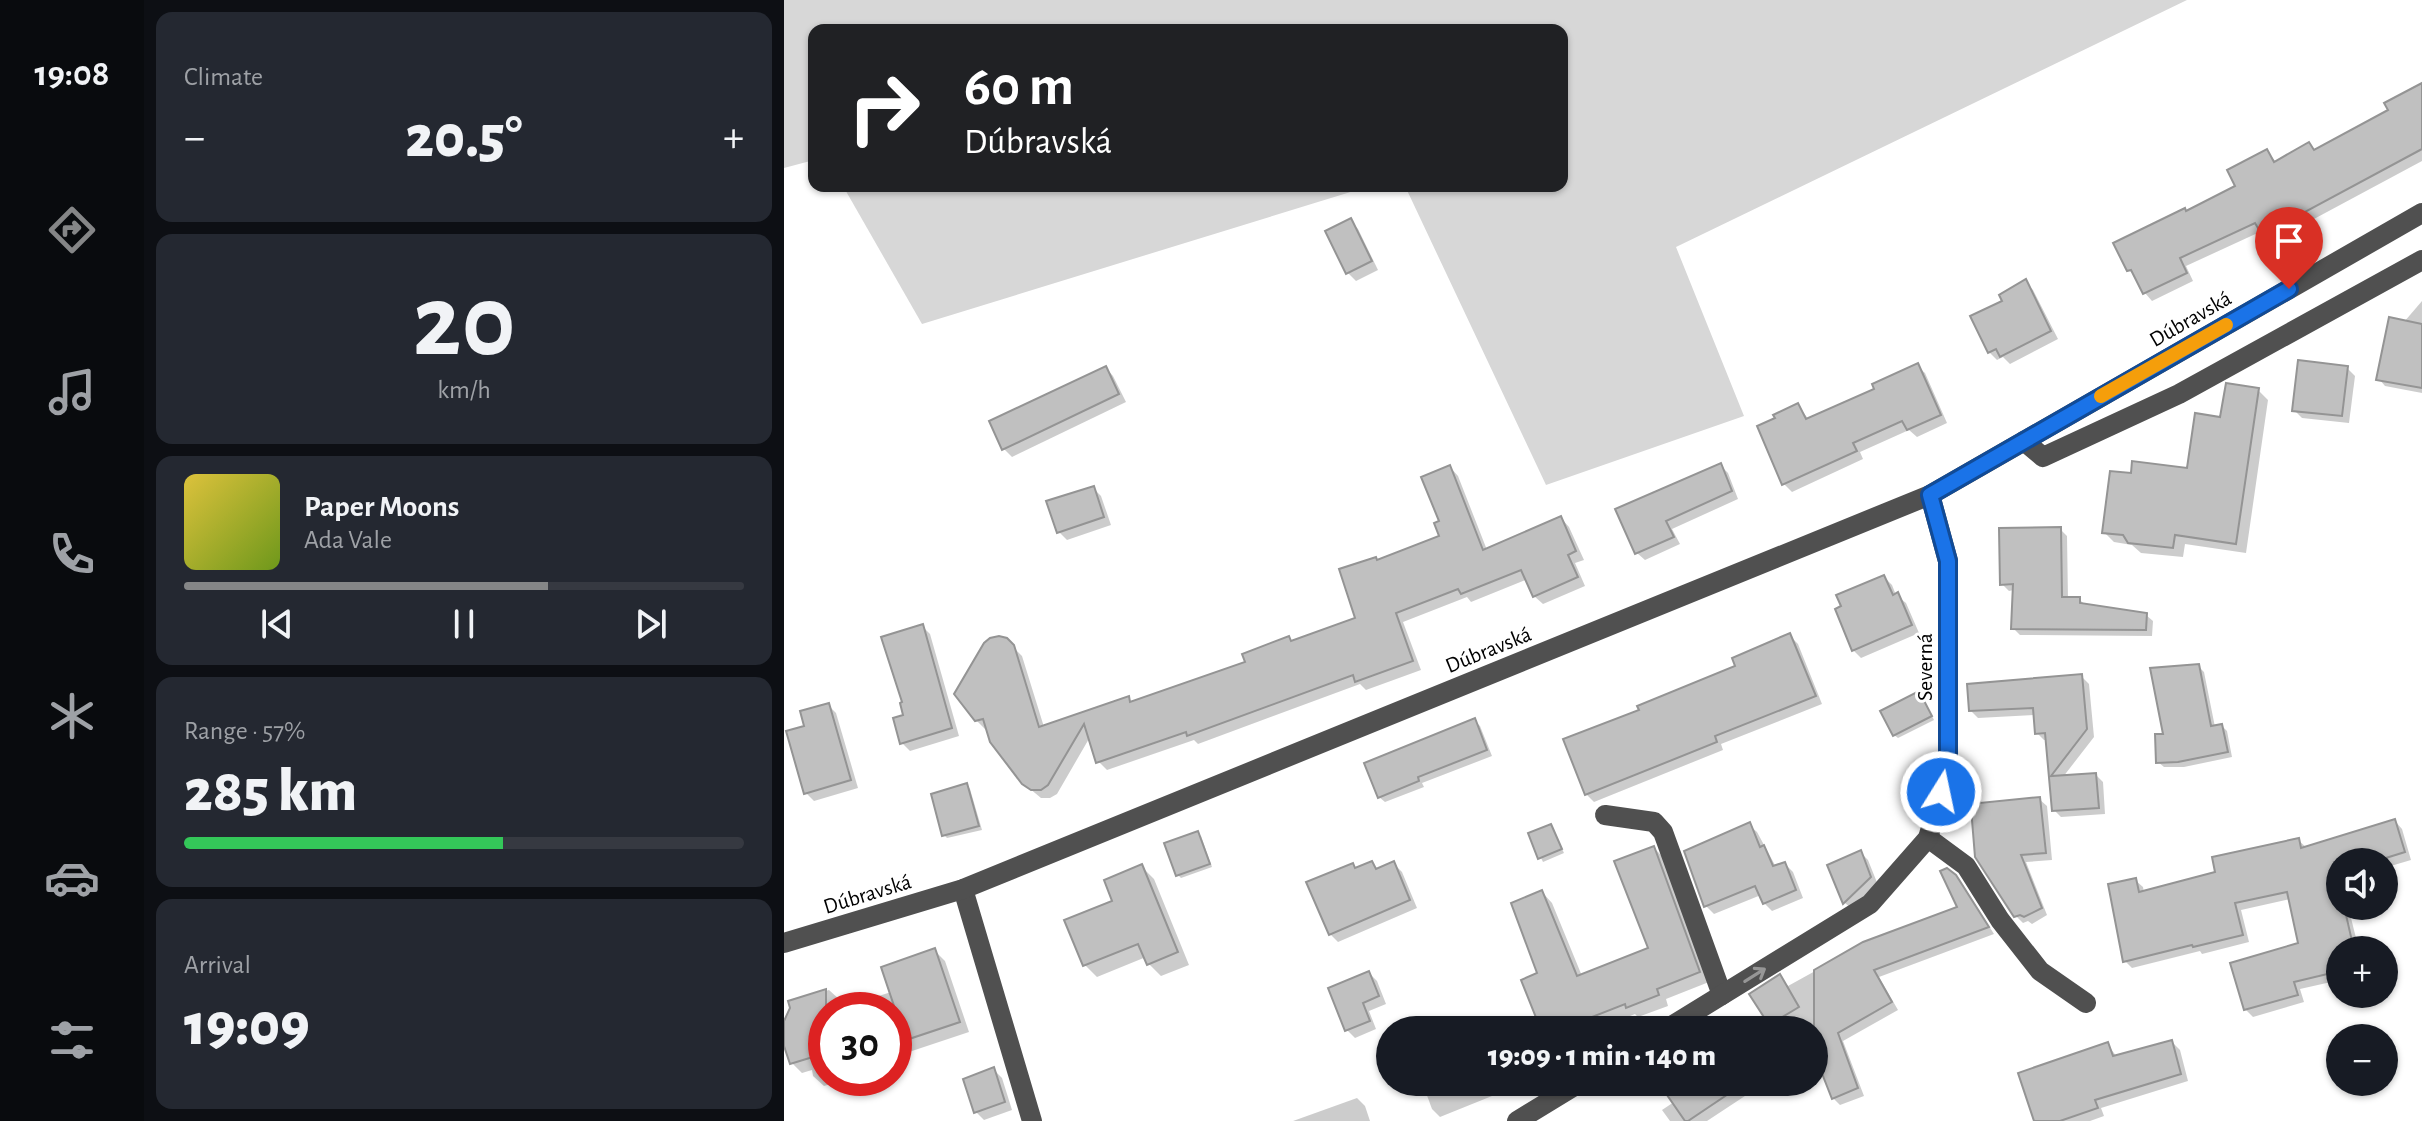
<!DOCTYPE html>
<meta charset="utf-8">
<style>
:root{--surface:#171b24;--page:#242831;--text:#f1f3f6;--muted:#9ea1a6;--line:#363941;--accent:#858687}
body{margin:0;font-family:"Alegreya Sans",sans-serif;background:var(--page);color:var(--text);height:100vh;display:flex;flex-direction:column;font-size:30px;white-space:nowrap}
*{box-sizing:border-box;margin:0}
p{font-size:26px;color:var(--muted)}
.icon{flex:none;width:44px;height:44px;fill:none;stroke:currentColor;stroke-width:2;stroke-linecap:round;stroke-linejoin:round}
.map{position:relative;flex:1;overflow:hidden}
.panel{display:flex;flex-direction:column;gap:12px;padding:12px;background:#0d0f14;width:640px}
.panel>*{flex:none}
.guide{position:absolute;left:24px;top:24px;width:760px;height:168px;border-radius:16px;box-shadow:0 2px 6px #0004;background:#202124;color:#fff;overflow:hidden}
.buttons{position:absolute;left:1542px;top:848px;display:grid;gap:16px}
.buttons a{display:grid;place-items:center;width:72px;height:72px;border-radius:50%;background:var(--surface);box-shadow:0 2px 6px #0004;font-size:40px}
.speed{position:absolute;left:24px;top:992px;display:flex;gap:16px;font-size:40px;font-weight:700;text-align:center}
.speed>*{display:grid;place-content:center;width:104px;height:104px;border-radius:50%;background:var(--surface);box-shadow:0 2px 6px #0004;line-height:1}
.speed .limit{border:12px solid #d22;background:#fff;color:#111}
.pin{position:absolute;display:grid;place-items:center;width:68px;height:68px;color:#fff;margin:-82px -34px;border-radius:50% 50% 50% 0;rotate:-45deg;box-shadow:0 0 8px #0007}
.pin .icon{rotate:45deg}
.me{position:absolute;width:88px;margin:-44px;rotate:10deg;stroke-linejoin:round;filter:drop-shadow(0 0 6px #0008)}
.turn{display:flex;align-items:center;gap:28px;height:168px;padding:0 24px;font-size:36px}
.turn .icon{width:104px;height:104px;stroke-width:2.5}
.turn b{display:block;font-size:56px;line-height:68px}
.big{font-size:60px;font-weight:800;line-height:1.1}
.panel .tile{flex:1;display:flex;flex-direction:column;justify-content:center;gap:12px;min-width:0;padding:0 28px;border-radius:16px;background:var(--page)}
.panel .dial{align-items:center;gap:0}
.dial b{font-size:104px;line-height:1}
.song{display:flex;align-items:center;gap:24px}
.cover{width:96px;height:96px;border-radius:12px;background:linear-gradient(135deg,hsl(50 70% 55%),hsl(80 70% 35%))}
.played{height:8px;border-radius:4px;background:linear-gradient(90deg,var(--accent) 65%,var(--line) 65%)}
.keys{display:flex;justify-content:space-around;direction:ltr}
.heat{display:flex;justify-content:space-between;align-items:center;font-size:44px;direction:ltr}
.charge{height:12px;border-radius:6px;background:linear-gradient(90deg,#34c759 57%,var(--line) 0)}
.trip{position:absolute;left:592px;top:1016px;width:452px;height:80px;border-radius:40px;background:var(--surface);box-shadow:0 2px 6px #0004;font-weight:800;line-height:80px;text-align:center}
main{display:flex;flex:1;min-height:0}
.tabs{display:flex;flex-direction:column;width:144px;justify-content:space-around;align-items:center;background:#090b0e;color:var(--muted)}
.tabs .icon{width:56px;height:56px}
.tabs .active{color:var(--accent)}
.tabs b{font-size:36px;color:var(--text)}
.map>svg:first-child{display:block}
</style>
<main>
<nav class="tabs">
<b>19:08</b>
<svg class="icon active" aria-label="directions" viewBox="0 0 24 24"><path d="M12 3l9 9-9 9-9-9zM9 14v-3h6M13 9l2 2-2 2"/></svg>
<svg class="icon" aria-label="music" viewBox="0 0 24 24"><path d="M9 18V5l10-2v13"/><circle cx="6" cy="18" r="3"/><circle cx="16" cy="16" r="3"/></svg>
<svg class="icon" aria-label="phone" viewBox="0 0 24 24"><path d="M5 4h4l2 5-3 2q2 4 5 5l2-3 5 2v4C11 20 4 13 5 4z"/></svg>
<svg class="icon" aria-label="climate" viewBox="0 0 24 24"><path d="M12 3v18M4 7l16 10M4 17L20 7"/></svg>
<svg class="icon" aria-label="car" viewBox="0 0 24 24"><path d="M5 17H2v-5l4-1 3-4h7l3 4 3 1v5h-3M9 17h6M6 11h13"/><circle cx="7" cy="17" r="2"/><circle cx="17" cy="17" r="2"/></svg>
<svg class="icon" aria-label="filters" viewBox="0 0 24 24"><path d="M4 7h16M4 17h16"/><circle cx="9" cy="7" r="2"/><circle cx="15" cy="17" r="2"/></svg>
</nav>
<section class="panel">
<div class="tile"><p>Climate</p>
<div class="heat"><a>−</a><b class="big">20.5°</b><a>+</a></div>
</div>
<div class="tile dial"><b>20</b><p>km/h</p></div>
<div class="tile">
<div class="song"><i class="cover"></i><div><b>Paper Moons</b><p>Ada Vale</p></div></div>
<div class="played"></div>
<div class="keys"><svg class="icon" aria-label="previous" viewBox="0 0 24 24"><path d="M18 5L8 12l10 7zM5 5v14"/></svg><svg class="icon" aria-label="pause" viewBox="0 0 24 24"><path d="M8 5v14M16 5v14"/></svg><svg class="icon" aria-label="next" viewBox="0 0 24 24"><path d="M6 5l10 7-10 7zM19 5v14"/></svg></div>
</div>
<div class="tile"><p>Range · 57%</p><b class="big">285 km</b><div class="charge"></div></div>
<div class="tile"><p>Arrival</p><b class="big">19:09</b></div>
</section>
<div class="map">
<svg width="1638" height="1121" viewBox="0 0 1638 1121">
<rect width="100%" height="100%" fill="#fff"/>
<g fill="#d7d7d7">
<polygon points="0,0 1403,0 892,247 960,416 762,485 621,186 778,186 778,30 30,30 30,160 0,168"/>
<polygon points="59,186 586,186 138,324"/>
</g>
<g fill="#0003">
<polygon points="1638,85 1638,161 1487,242 1478,231 1402,266 1409,281 1368,301 1361,293 1353,278 1345,270 1403,213 1454,187 1483,151 1492,162 1525,144 1532,151 1606,110"/>
<polygon points="566,221 574,229 594,270 572,281 564,273"/>
<polygon points="1241,282 1249,290 1274,339 1226,364 1219,357 1213,360 1205,352 1221,302"/>
<polygon points="1638,301 1638,393 1601,386 1595,379 1620,322"/>
<polygon points="1133,366 1141,373 1163,423 1133,437 1125,430 1076,452 1079,459 1008,492 1000,484 975,427 993,419 1014,405 1025,420 1093,390"/>
<polygon points="322,368 329,376 342,402 228,457 220,449"/>
<polygon points="1563,368 1571,376 1565,423 1518,418 1510,410"/>
<polygon points="1474,390 1484,400 1462,553 1401,544 1399,557 1357,553 1348,545 1330,542 1320,532 1349,475 1404,471 1438,419"/>
<polygon points="936,465 944,473 954,499 888,529 896,544 861,560 853,553 833,510"/>
<polygon points="666,467 674,476 703,550 777,518 785,527 800,560 791,563 801,586 759,604 750,596 744,579 687,602 683,597 619,622 637,670 582,690 576,684 414,744 410,740 323,770 314,761 306,737 273,794 266,798 257,798 239,783 204,728 201,729 192,720 222,640 238,656 260,727 344,699 348,703 464,663 505,638 509,643 573,619 593,561 657,537"/>
<polygon points="309,488 317,496 327,525 283,540 275,532"/>
<polygon points="1276,529 1283,536 1284,599 1295,599 1302,606 1362,615 1369,621 1368,636 1236,635 1229,628 1230,590 1225,591 1218,584"/>
<polygon points="1100,577 1108,585 1112,595 1122,603 1135,633 1077,658 1069,650"/>
<polygon points="138,626 146,634 175,736 126,751 118,743"/>
<polygon points="1006,636 1014,644 1038,704 937,744 939,750 810,802 802,794 954,667"/>
<polygon points="1414,666 1420,672 1431,727 1438,726 1443,731 1448,757 1400,767 1380,767 1374,762"/>
<polygon points="1297,676 1305,684 1310,737 1279,777 1312,775 1319,782 1321,814 1277,817 1270,810 1264,740 1260,740 1253,733 1251,715 1194,718 1186,710"/>
<polygon points="1138,697 1150,720 1114,738 1110,735"/>
<polygon points="44,705 52,713 74,788 30,801 22,793"/>
<polygon points="690,720 696,726 708,756 638,783 640,787 601,802 595,797"/>
<polygon points="183,785 186,789 198,830 163,838 160,835"/>
<polygon points="1187,788 1198,804 1255,799 1263,806 1268,860 1242,862 1263,915 1248,924 1244,921 1239,923 1232,916"/>
<polygon points="1611,821 1618,829 1627,860 1600,868 1600,862 1556,862 1556,906 1564,906 1575,950 1556,950 1556,980 1516,989 1520,1002 1469,1017 1461,1009 1516,945 1506,899 1457,910 1465,942 1418,954 1416,951 1348,968 1341,961 1351,880 1359,887 1360,893 1433,874 1514,840 1523,848"/>
<polygon points="965,825 973,832 992,867 1001,864 1009,872 1019,898 988,911 980,903 977,895 930,914 922,906"/>
<polygon points="767,826 780,853 759,862 746,835"/>
<polygon points="413,833 417,836 428,867 397,878 394,875"/>
<polygon points="870,848 880,858 925,982 882,999 884,1006 854,1017 851,1014 811,1030 759,1030 756,974 758,892 768,903 798,976 867,949"/>
<polygon points="1076,852 1084,860 1094,885 1069,910 1061,903 1046,866"/>
<polygon points="588,863 595,870 610,864 618,872 633,908 554,942 546,934 568,865 573,869"/>
<polygon points="358,867 370,879 405,965 377,976 365,964 362,957 313,977 301,965 330,902"/>
<polygon points="1171,877 1179,885 1210,934 1095,977 1114,1010 1059,1041 1080,1096 1056,1105 1049,1098 1038,1068 1030,1074 1030,1030 991,1030 968,994 996,977 1004,986 1080,944 1175,908"/>
<polygon points="151,951 161,961 185,1032 110,1057 110,1010 42,1010 42,1078 67,1078 40,1086 29,1076 28,1070 18,1073 8,1063 0,1039 0,1028 13,1024 6,1002 45,990 56,1000 58,1008 107,992"/>
<polygon points="585,973 593,981 602,1004 585,1011 592,1029 571,1038 563,1030"/>
<polygon points="1388,1042 1396,1050 1404,1081 1317,1108 1320,1116 1306,1121 1252,1121 1324,1045 1333,1057"/>
<polygon points="210,1070 218,1078 228,1110 200,1120 192,1112"/>
<polygon points="638,1082 702,1082 708,1096 656,1117 648,1109"/>
<polygon points="877,1082 957,1082 964,1094 923,1121 886,1121 878,1110 890,1102"/>
<polygon points="573,1098 581,1106 586,1121 509,1121"/>
</g>
<g fill="#c0c0c0" stroke="#949494" stroke-width="2">
<polygon points="1638,83 1638,149 1478,235 1471,223 1396,258 1403,273 1359,294 1347,270 1343,271 1329,243 1401,208 1402,211 1451,186 1443,170 1483,149 1490,162 1525,142 1530,150 1604,110 1600,103"/>
<polygon points="567,218 588,261 562,274 541,231"/>
<polygon points="1242,279 1267,331 1216,357 1212,349 1204,353 1186,316 1218,301 1215,295"/>
<polygon points="1605,317 1638,324 1638,388 1592,380"/>
<polygon points="1514,360 1564,366 1558,416 1508,411"/>
<polygon points="1134,363 1157,415 1123,430 1118,421 1069,443 1073,451 998,485 973,426 991,418 989,415 1014,403 1022,419 1090,389 1088,384"/>
<polygon points="322,366 335,394 218,450 205,421"/>
<polygon points="1442,383 1475,388 1452,544 1391,535 1389,548 1344,543 1339,535 1318,533 1326,471 1347,473 1348,461 1403,468 1411,413 1436,417"/>
<polygon points="937,463 948,491 882,521 890,537 851,554 831,509"/>
<polygon points="666,465 699,550 777,516 792,551 784,555 794,577 749,597 737,570 677,594 674,589 612,613 629,661 571,682 569,675 403,736 402,732 312,763 300,724 264,785 257,790 247,790 238,784 206,742 199,719 191,721 170,694 200,643 206,638 215,636 223,638 230,645 255,727 345,696 346,702 461,662 458,654 505,636 507,641 571,618 555,569 592,557 593,560 655,536 650,523 655,521 637,477"/>
<polygon points="310,486 320,517 273,533 262,501"/>
<polygon points="1277,527 1278,597 1296,597 1296,603 1363,613 1362,630 1227,629 1229,584 1216,585 1215,528"/>
<polygon points="1100,575 1109,595 1114,592 1128,625 1068,651 1051,609 1057,606 1052,595"/>
<polygon points="139,624 168,728 116,744 109,718 119,715 116,703 118,702 97,637"/>
<polygon points="1006,633 1032,696 931,736 933,742 801,795 779,739 855,710 853,706 951,666 948,658"/>
<polygon points="1415,664 1427,726 1438,724 1444,752 1394,762 1372,763 1371,734 1379,734 1366,668"/>
<polygon points="1298,674 1303,729 1267,776 1312,773 1315,808 1268,811 1261,733 1251,734 1249,708 1185,711 1183,684"/>
<polygon points="1135,691 1148,716 1109,736 1096,711"/>
<polygon points="45,703 67,780 20,794 2,731 20,726 16,711"/>
<polygon points="691,718 703,750 634,777 635,781 594,798 580,763"/>
<polygon points="183,783 195,826 158,836 147,794"/>
<polygon points="1185,783 1196,803 1256,797 1262,853 1237,855 1258,908 1240,917 1236,915 1230,917 1191,857"/>
<polygon points="1611,819 1621,852 1589,862 1550,862 1556,889 1556,906 1560,906 1570,950 1556,950 1556,971 1510,982 1514,995 1460,1010 1446,963 1514,943 1503,892 1451,903 1459,935 1409,947 1408,945 1339,962 1324,884 1352,878 1355,892 1431,872 1428,857 1515,838 1517,848"/>
<polygon points="966,822 976,847 980,845 989,866 1001,862 1012,890 979,904 971,886 920,907 900,851"/>
<polygon points="767,824 778,849 754,859 744,833"/>
<polygon points="414,831 426,864 392,876 380,843"/>
<polygon points="870,846 916,972 873,989 875,995 842,1008 841,1004 775,1030 757,1030 737,980 753,973 727,903 758,890 793,976 864,948 830,861"/>
<polygon points="1077,850 1087,877 1059,904 1043,865"/>
<polygon points="588,861 592,869 610,861 626,900 545,935 522,882 569,863 571,868"/>
<polygon points="358,864 394,952 363,965 354,944 299,966 280,920 328,901 320,880"/>
<polygon points="1163,868 1172,875 1205,927 1090,970 1108,1002 1054,1033 1074,1088 1048,1099 1030,1053 1030,970 1079,942 1173,907 1156,871"/>
<polygon points="151,948 176,1022 110,1044 110,1006 97,967"/>
<polygon points="585,971 595,996 579,1003 586,1021 561,1031 544,988"/>
<polygon points="996,974 1015,1007 985,1025 965,994"/>
<polygon points="42,989 42,1053 6,1064 0,1046 0,1021 6,1008 4,1001"/>
<polygon points="1388,1040 1397,1074 1311,1100 1314,1108 1276,1121 1250,1121 1234,1073 1324,1042 1329,1056"/>
<polygon points="210,1067 221,1102 190,1113 179,1079"/>
<polygon points="874,1082 962,1082 904,1121 901,1121"/>
</g>
<g fill="none" stroke-linecap="round" stroke-linejoin="round">
<g stroke="#505050" stroke-width="20">
<polyline points="1240,441 1259,457 1395,394 1638,260"/>
<polyline points="821,815 870,822 879,832 938,995"/>
<polyline points="1144,838 1182,866 1216,920 1256,971 1302,1003"/>
<polyline points="179,889 248,1121"/>
<polyline points="0,943 179,889 1146,495 1638,213"/>
<polyline points="881,1030 1086,904 1144,838 1164,769 1164,561 1146,495"/>
<polyline points="733,1121 797,1082"/>
</g>
</g>
<defs><path id="oneway-shaft" d="M-6 0H5M1.5-3L5.5 0L1.5 3" fill="none" stroke-width="1.6" stroke-linecap="round" stroke-linejoin="round" transform="scale(2)"/></defs>
<use stroke="#969696" href="#oneway-shaft" transform="translate(971 975) rotate(-32)"/>
<g fill="none" stroke-linecap="round" stroke-linejoin="round">
<g stroke="#114b97" stroke-width="20">
<polyline id="route" points="1157,792 1164,769 1164,561 1146,495 1505,289"/>
</g>
<use href="#route" stroke="#1a73e8" stroke-width="14"/>
<polyline stroke="#f59e0b" stroke-width="14" points="1317,396 1442,325"/>
</g>
<g text-anchor="middle" stroke-width="6" stroke-linejoin="round" paint-order="stroke">
<g font-size="22" fill="#000" stroke="#fff">
<text transform="translate(1406 318) rotate(-30)" y="8">Dúbravská</text>
<text transform="translate(704 649) rotate(-22)" y="8">Dúbravská</text>
<text transform="translate(1140 667) rotate(-90)" y="8">Severná</text>
<text transform="translate(83 893) rotate(-17)" y="8">Dúbravská</text>
</g>
</g>
</svg>
<div class="buttons">
<a><svg class="icon" aria-label="sound" viewBox="0 0 24 24"><path d="M4 9h4l5-4v14l-5-4H4zM17 9q2 3 0 6"/></svg></a>
<a>+</a>
<a>−</a>
</div>
<div class="speed"><div class="limit">30</div></div>
<div class="pin" style="left:1505px;top:289px;background:#d93025"><svg class="icon" aria-label="arrive" viewBox="0 0 24 24"><path d="M6 21V4h12l-3 4 3 4H6"/></svg></div>
<svg class="me" style="left:1157px;top:792px" viewBox="-20 -20 40 40"><circle r="17" fill="#1a73e8" stroke="#fff" stroke-width="3"/><path d="M0-11L8 9 0 5-8 9z" fill="#fff"/></svg>
<div class="trip">19:09 · 1 min · 140 m</div>
<div class="guide">
<div class="turn"><svg class="icon" aria-label="right" viewBox="0 0 24 24"><path d="M7 20v-9h11M14 6l5 5-5 5"/></svg><div><b>60 m</b>Dúbravská</div></div>
</div>
</div>
</main>
